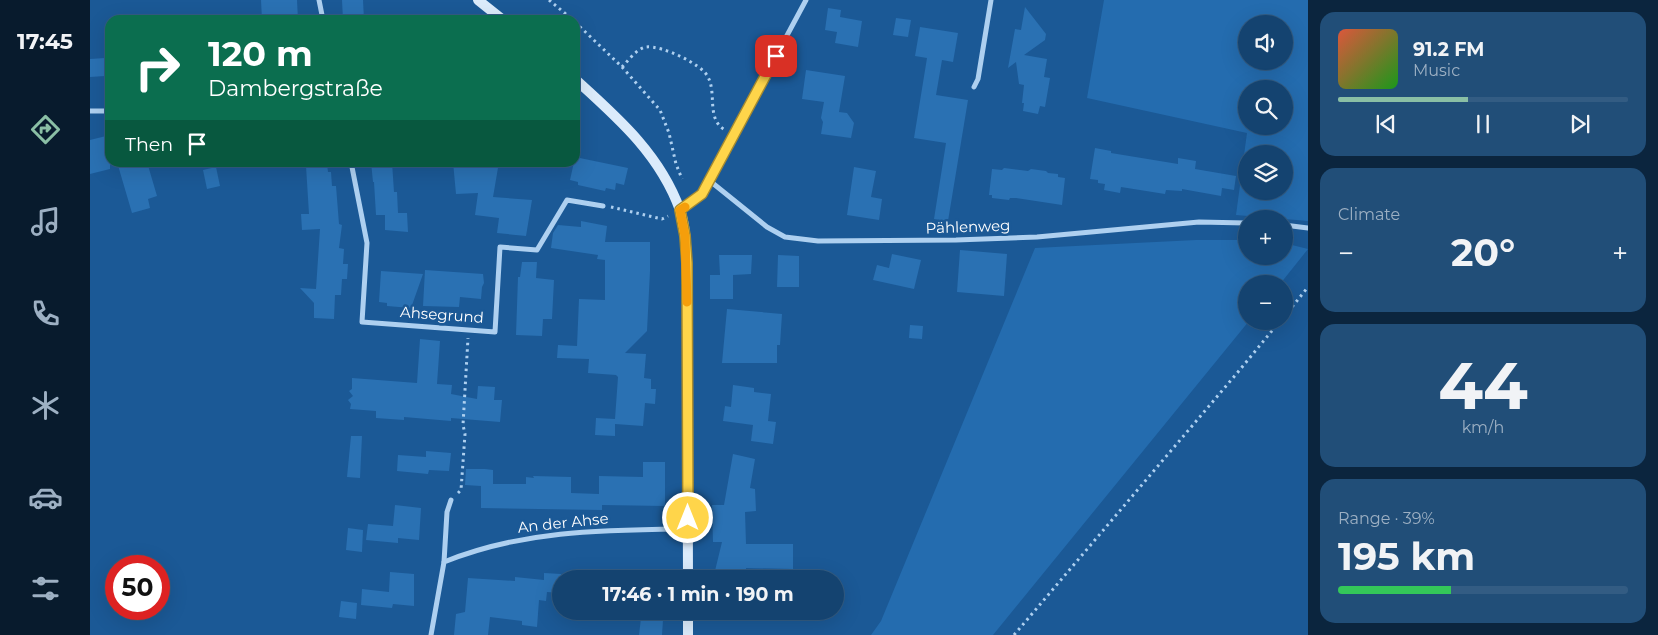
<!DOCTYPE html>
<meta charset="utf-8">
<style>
:root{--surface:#144370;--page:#214e78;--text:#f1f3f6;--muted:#9db0c3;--line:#335c83;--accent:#8abfa5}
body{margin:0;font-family:Montserrat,sans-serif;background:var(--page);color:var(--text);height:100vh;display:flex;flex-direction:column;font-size:19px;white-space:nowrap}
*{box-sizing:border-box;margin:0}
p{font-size:16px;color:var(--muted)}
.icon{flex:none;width:28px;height:28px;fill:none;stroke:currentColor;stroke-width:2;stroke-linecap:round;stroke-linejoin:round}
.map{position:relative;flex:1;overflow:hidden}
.panel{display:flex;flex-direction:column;gap:12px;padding:12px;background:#0b253e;width:350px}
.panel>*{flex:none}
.guide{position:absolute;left:15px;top:15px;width:475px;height:152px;border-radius:15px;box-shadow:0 5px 20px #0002,0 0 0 1px var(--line);background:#0b6e4f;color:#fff;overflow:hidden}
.buttons{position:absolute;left:1148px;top:15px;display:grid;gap:10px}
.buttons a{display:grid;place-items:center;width:55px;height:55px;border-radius:50%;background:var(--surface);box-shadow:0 5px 20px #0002,0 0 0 1px var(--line);font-size:25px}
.speed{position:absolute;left:15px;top:555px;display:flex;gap:10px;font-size:25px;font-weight:700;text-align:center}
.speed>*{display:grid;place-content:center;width:65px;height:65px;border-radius:50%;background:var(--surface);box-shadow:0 5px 20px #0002,0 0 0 1px var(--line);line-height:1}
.speed .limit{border:8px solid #d22;background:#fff;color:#111}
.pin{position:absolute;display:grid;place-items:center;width:42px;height:42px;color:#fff;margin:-21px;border-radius:10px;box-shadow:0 2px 8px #0006}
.me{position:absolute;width:55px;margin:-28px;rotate:0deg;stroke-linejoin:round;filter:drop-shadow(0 0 4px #0008)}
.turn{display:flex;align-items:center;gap:18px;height:105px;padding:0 20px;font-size:22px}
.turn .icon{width:65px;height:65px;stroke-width:2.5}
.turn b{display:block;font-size:35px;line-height:42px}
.then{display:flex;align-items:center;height:48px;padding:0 20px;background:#0003;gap:10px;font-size:19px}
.big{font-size:38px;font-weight:700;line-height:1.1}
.panel .widget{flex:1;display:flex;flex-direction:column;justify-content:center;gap:8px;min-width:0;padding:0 18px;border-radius:15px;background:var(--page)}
.panel .dial{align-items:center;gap:0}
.dial b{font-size:65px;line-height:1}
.song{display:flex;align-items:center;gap:15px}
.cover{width:60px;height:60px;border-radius:8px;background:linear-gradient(135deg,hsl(10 70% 55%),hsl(120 70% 35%))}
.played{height:5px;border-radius:2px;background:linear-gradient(90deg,var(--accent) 45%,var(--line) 45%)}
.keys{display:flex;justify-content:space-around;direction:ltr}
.heat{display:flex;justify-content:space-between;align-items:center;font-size:28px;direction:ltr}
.charge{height:8px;border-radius:4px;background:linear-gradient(90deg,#34c759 39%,var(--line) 0)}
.trip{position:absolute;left:462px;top:570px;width:292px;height:50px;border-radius:25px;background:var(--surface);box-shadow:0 5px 20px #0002,0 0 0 1px var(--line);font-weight:700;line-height:50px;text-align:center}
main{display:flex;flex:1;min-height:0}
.dock{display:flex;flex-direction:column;width:90px;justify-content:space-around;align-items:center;background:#081b2d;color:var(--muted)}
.dock .icon{width:35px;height:35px}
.dock .on{color:var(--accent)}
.dock b{font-size:22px;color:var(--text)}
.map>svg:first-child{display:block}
</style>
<main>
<nav class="dock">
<b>17:45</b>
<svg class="icon on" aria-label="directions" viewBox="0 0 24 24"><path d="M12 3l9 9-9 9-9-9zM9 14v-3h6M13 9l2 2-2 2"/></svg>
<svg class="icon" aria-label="music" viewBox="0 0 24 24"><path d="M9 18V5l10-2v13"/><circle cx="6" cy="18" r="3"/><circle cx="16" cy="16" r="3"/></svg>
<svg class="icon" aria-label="phone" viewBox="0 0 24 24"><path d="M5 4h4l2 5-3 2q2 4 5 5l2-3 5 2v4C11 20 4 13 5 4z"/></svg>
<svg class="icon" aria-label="climate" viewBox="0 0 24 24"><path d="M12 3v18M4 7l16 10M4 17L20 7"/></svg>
<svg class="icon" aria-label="car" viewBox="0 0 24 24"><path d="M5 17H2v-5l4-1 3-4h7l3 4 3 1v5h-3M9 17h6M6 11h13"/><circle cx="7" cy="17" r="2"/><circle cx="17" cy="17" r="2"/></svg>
<svg class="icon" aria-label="filters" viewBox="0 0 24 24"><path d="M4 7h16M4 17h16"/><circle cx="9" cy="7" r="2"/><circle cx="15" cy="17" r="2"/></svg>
</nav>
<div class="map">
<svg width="1218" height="635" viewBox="0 0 1218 635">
<rect width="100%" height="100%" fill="#1b5996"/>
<g fill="#246caf" fill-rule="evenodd">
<path d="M1014,0H1218V221L1146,215L1157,133L997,98ZM1156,24H1194V61H1156ZM1156,89H1194V126H1156ZM1156,154H1194V191H1156Z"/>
<polygon points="1106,240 1156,240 1156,256 1194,256 1194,243 1218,249 1190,284 1156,284 1156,321 1159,321 903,635 781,635 791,621 945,248"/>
</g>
<g fill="#2a71b3">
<polygon points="171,0 207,0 208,20 172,20"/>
<polygon points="252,0 273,0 274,20 253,20"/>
<polygon points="935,7 956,34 955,40 934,55 957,59 954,77 960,78 955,107 950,106 948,114 933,111 934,103 932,103 934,85 929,84 926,62 918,68 925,29 931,30"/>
<polygon points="738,8 751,10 750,17 772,21 768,47 745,43 747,32 735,30"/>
<polygon points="806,18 821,20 818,37 803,35"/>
<polygon points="830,27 868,33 863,62 852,60 846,95 878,100 858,221 844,219 856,143 824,138 837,58 825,56"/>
<polygon points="15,58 15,76 0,77 0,59"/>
<polygon points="716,70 755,76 749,112 757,113 764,123 761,138 731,134 733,122 731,118 734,102 712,99"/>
<polygon points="20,135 20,169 0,174 0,140"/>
<polygon points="1005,148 1021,151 1021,153 1088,164 1088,158 1106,161 1105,169 1146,176 1144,190 1132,188 1131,196 1092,189 1092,191 1076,190 1075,194 1031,187 1030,193 1014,190 1015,184 1008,183 1008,180 1000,179"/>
<polygon points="485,157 538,168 534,185 526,183 525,190 516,188 515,191 488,185 488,182 480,180 484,162 485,162"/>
<polygon points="27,162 57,162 67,196 58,199 60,208 42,213"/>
<polygon points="281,162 302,162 304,192 307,192 308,213 317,213 318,232 295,230 295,215 286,215 284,182 283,182"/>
<polygon points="363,162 409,162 403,197 442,200 436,236 407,233 409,218 385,215 388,193 366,194"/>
<polygon points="237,164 238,172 241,172 242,186 246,186 249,224 252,225 249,248 254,249 253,264 258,264 257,279 252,279 251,295 245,295 244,319 224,318 224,303 210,288 226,289 230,229 212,230 211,214 219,214 216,166"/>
<polygon points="126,167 130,186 117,189 113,170"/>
<polygon points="764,167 786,171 781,197 792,199 789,220 757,215"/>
<polygon points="914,168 938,171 941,169 956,171 958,173 968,174 968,177 975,178 972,205 926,198 920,198 919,200 902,198 902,195 899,195 902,169 912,170"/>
<polygon points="491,221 517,226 515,242 560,242 560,271 557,331 535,353 556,354 554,378 561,379 561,389 566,389 565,404 555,403 553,426 525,424 525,436 505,435 506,418 525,419 528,377 526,375 498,373 499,359 467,358 468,345 487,346 489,299 515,300 515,260 507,259 508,255 461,248 463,233 468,225 491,227"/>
<polygon points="870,250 917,254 914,296 867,292"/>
<polygon points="802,254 831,260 824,289 783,280 787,265 799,268"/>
<polygon points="629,255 662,255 661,274 643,275 643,299 620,299 620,275 630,275"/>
<polygon points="688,255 709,256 709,287 687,287"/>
<polygon points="432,262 447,262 446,278 464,280 462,319 453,319 452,336 426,335 428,277 430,277"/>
<polygon points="335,270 393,274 394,283 392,287 391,299 370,297 369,307 333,306"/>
<polygon points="291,271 333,274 321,308 297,306 297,303 289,302"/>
<polygon points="637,309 692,314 690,345 687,345 687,363 632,363"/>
<polygon points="820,325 833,326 832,339 819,338"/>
<polygon points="330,339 350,341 347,384 362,385 361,394 387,399 388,386 405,387 404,400 412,400 410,422 361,418 361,421 314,417 314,420 286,418 286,411 260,409 261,404 258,400 263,396 259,391 262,389 262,378 327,383"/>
<polygon points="643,385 664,388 664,392 681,394 678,421 686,422 683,444 661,441 663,425 633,421 635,406 641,407"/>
<polygon points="261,436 272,436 270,478 257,477"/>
<polygon points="336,451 361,453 359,471 339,470 338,474 307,471 308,455 336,457"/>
<polygon points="643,454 665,459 660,488 665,489 666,511 655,512 656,544 703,544 703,569 656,568 656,579 623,579 632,542 623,542 622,505 634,505"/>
<polygon points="553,462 575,462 575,506 512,505 512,510 391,508 391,486 375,485 376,469 395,469 403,470 403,484 436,484 436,477 444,478 443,476 481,477 481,493 509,494 509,476 553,477"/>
<polygon points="305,505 331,508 329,540 308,538 308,543 276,540 278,524 303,526"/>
<polygon points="258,528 273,530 272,552 256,550"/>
<polygon points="300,572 324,574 324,606 303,604 302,608 271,605 272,589 299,592"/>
<polygon points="454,573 471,574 471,593 457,592 456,601 449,600 447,627 432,625 432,621 400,617 398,635 364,635 366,614 375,612 378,578 425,581 425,577 454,580"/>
<polygon points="251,601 267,603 266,619 249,617"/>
<polygon points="551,618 573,620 572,635 549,635"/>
</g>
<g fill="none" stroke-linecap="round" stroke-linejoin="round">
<g stroke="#aed0f0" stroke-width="3" stroke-dasharray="2.5 4" stroke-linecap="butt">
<polyline points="459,0 483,20"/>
<polyline points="485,22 532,67 570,110 579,133 586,164 592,179"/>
<path d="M532,67C539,60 546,49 556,47C571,45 612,64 618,77C627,94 616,119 635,130"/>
<polyline points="521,207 572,219 578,216"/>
<polyline points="1194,317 1218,287"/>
<polyline points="368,493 371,490 375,434 373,425 378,338"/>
<polyline points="924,635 1148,372 1190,321"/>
</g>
<g stroke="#aed0f0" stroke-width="5">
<polyline points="229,0 233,20"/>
<polyline points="884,87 888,79 901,0"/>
<polyline points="0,111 20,111"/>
<polyline points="261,162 277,243 272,322 405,332 410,247 447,250 477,200 513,206"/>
<polyline points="620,181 677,227 695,237 728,241 866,240 947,237 1109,222 1156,223"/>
<polyline points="590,210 612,194 716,0"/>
<polyline points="1194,225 1218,228"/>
<polyline points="354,562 357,512 361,500"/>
<path d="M341,635L354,562C433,530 513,530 598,529"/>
</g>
<g stroke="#dbebfb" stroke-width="10">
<polyline points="388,0 413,20"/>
<path d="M485,79C527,117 570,154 590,210C596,227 596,245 597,263L598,579"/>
<polyline points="598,611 598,635"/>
</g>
</g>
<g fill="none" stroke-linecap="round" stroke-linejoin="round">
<g stroke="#a68a30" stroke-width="12">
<polyline id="route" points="598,518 597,263 595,236 590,210 612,194 686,56"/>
</g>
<use href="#route" stroke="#ffd54a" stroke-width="9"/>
<polyline stroke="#f59e0b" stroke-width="9" points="595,207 590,210 595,236 597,302"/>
</g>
<g text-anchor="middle" stroke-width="5" stroke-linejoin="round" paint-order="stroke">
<g font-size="15" fill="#fff" stroke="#1b5996">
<text transform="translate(878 227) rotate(-2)" y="5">Pählenweg</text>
<text transform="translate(352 315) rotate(4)" y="5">Ahsegrund</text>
<text transform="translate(473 523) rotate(-6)" y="5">An der Ahse</text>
</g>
</g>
</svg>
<div class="buttons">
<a><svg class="icon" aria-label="sound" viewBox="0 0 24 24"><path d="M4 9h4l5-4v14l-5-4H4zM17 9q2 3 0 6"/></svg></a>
<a><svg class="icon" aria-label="search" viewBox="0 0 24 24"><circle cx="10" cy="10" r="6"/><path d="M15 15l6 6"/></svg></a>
<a><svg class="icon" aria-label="layers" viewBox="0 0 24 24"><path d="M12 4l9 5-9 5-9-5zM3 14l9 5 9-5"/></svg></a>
<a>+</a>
<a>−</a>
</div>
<div class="speed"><div class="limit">50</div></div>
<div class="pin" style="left:686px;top:56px;background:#d93025"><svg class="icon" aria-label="arrive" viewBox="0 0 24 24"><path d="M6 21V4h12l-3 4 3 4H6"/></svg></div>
<svg class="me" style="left:598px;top:518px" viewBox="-20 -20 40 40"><circle r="17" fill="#ffd54a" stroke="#fff" stroke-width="3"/><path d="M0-11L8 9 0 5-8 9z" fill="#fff"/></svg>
<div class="trip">17:46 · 1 min · 190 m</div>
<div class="guide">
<div class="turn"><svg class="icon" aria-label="right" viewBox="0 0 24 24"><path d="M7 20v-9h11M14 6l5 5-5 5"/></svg><div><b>120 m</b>Dambergstraße</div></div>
<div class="then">Then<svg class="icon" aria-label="arrive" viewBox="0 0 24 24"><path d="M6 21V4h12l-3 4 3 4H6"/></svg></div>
</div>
</div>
<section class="panel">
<div class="widget">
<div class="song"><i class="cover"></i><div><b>91.2 FM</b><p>Music</p></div></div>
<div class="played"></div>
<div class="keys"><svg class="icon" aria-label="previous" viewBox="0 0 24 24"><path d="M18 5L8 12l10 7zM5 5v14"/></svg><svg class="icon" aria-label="pause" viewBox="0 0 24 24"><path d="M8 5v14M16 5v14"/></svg><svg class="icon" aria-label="next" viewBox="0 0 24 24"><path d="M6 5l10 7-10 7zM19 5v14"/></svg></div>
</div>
<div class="widget"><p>Climate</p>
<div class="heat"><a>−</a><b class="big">20°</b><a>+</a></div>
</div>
<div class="widget dial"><b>44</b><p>km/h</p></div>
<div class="widget"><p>Range · 39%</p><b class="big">195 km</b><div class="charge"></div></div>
</section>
</main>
